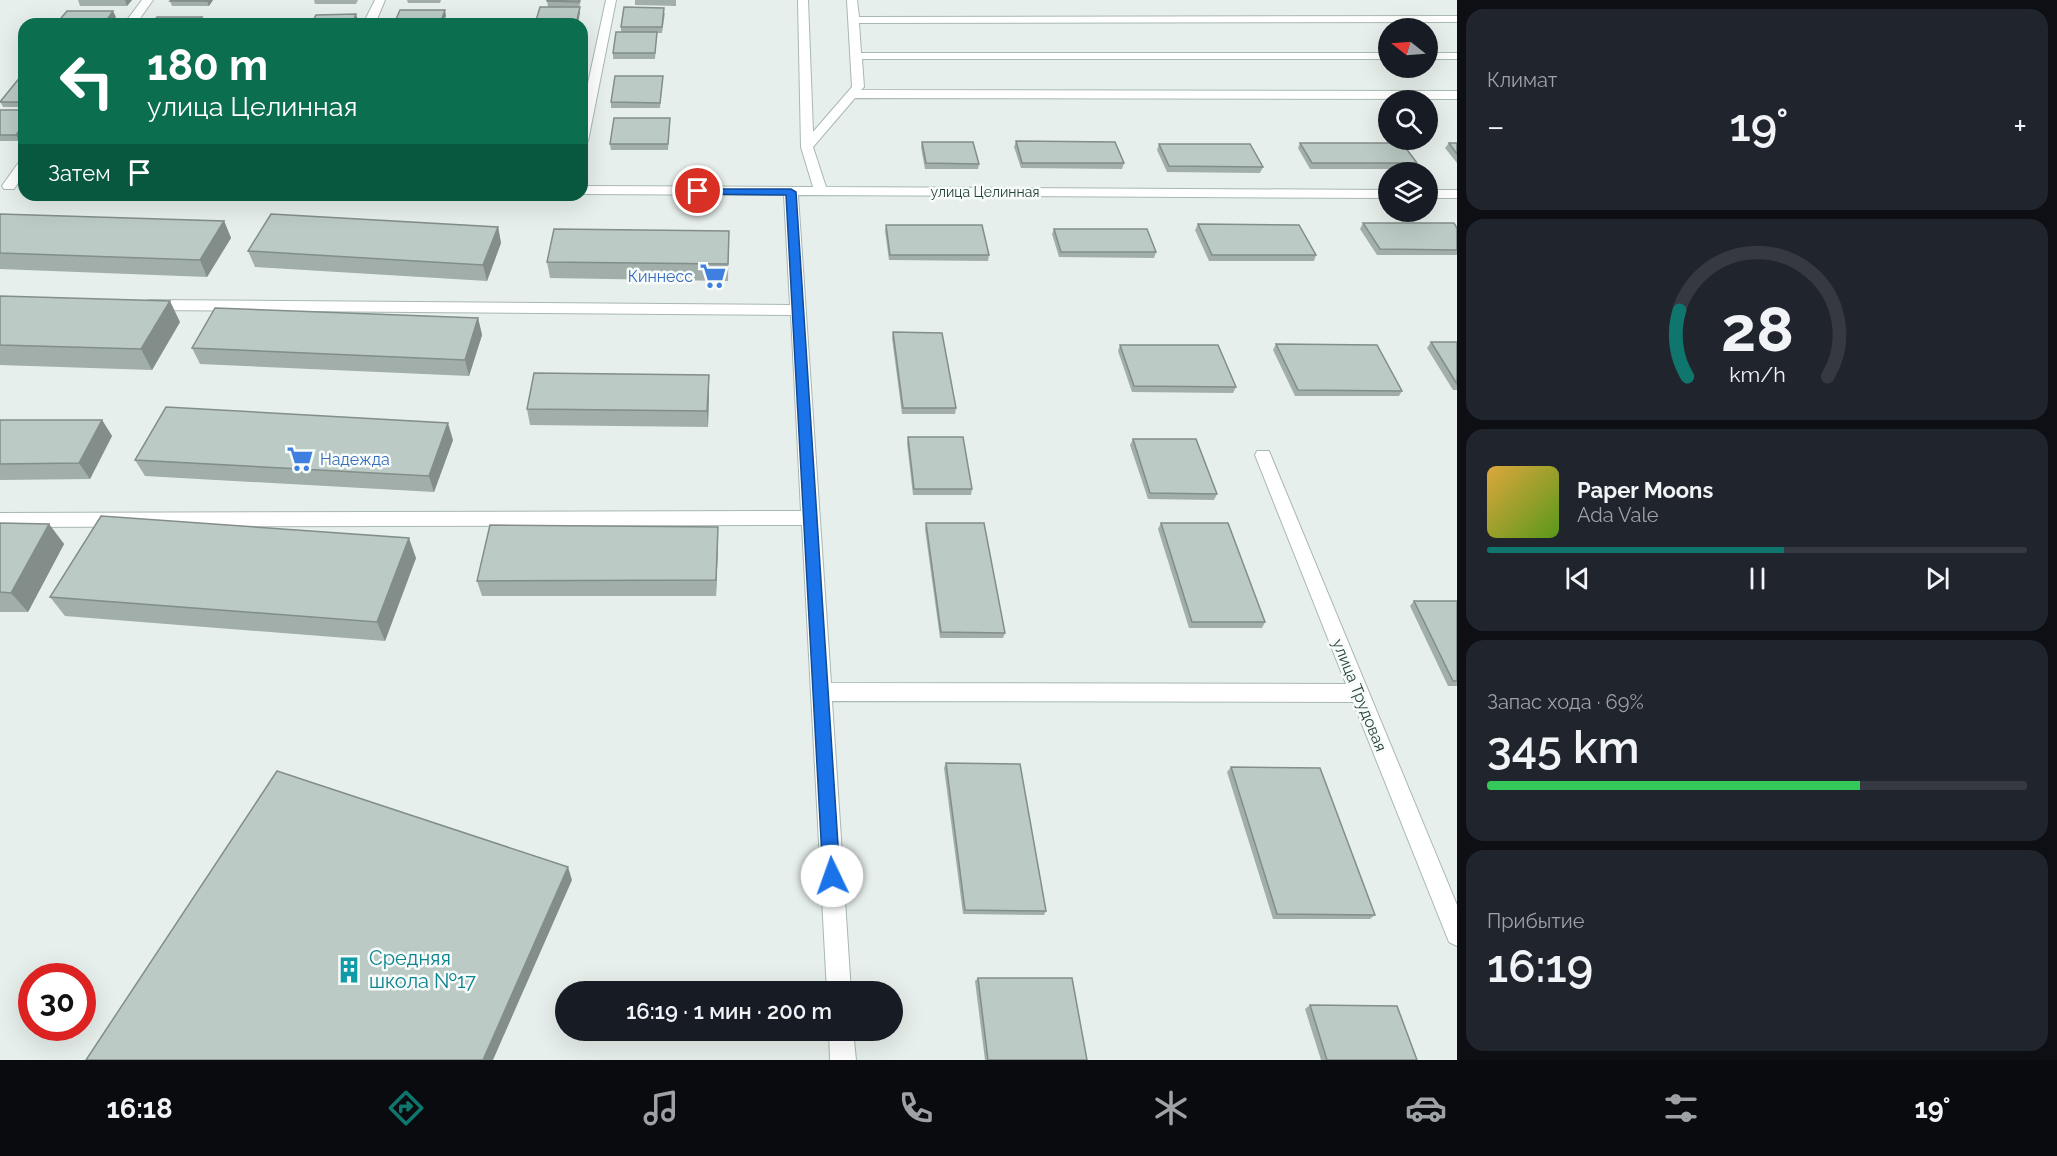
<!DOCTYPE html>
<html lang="ru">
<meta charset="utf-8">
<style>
:root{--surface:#171b24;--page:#20242c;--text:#f1f3f6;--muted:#9ea1a6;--line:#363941;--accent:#0f766e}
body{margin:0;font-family:Raleway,sans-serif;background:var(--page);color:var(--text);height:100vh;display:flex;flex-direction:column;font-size:22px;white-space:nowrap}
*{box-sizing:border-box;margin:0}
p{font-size:20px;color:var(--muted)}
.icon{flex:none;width:33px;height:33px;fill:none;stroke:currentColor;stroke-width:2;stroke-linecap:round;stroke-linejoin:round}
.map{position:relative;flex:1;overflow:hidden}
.sheet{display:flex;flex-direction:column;gap:9px;padding:9px;background:#0d0f14;width:600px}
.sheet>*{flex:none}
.banner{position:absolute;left:18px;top:18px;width:570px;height:183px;border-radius:18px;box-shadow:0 6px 24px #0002;background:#0b6e4f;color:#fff;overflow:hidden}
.needle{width:39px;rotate:287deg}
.tools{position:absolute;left:1378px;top:18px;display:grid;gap:12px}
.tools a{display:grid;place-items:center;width:60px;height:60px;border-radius:50%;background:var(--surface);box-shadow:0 6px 24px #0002;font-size:30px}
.speed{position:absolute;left:18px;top:963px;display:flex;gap:12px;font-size:30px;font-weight:700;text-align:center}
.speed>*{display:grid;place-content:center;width:78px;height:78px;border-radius:50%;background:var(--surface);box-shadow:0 6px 24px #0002;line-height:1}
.speed .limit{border:9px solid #d22;background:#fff;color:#111}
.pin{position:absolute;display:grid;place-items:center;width:51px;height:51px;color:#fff;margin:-26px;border:3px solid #fff;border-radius:50%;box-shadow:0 2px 6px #0007}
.me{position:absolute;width:66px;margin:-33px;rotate:357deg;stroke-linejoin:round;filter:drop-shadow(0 0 4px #0008)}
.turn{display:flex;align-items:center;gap:21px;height:126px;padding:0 30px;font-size:27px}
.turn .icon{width:78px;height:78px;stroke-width:2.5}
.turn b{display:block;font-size:42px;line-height:51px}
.then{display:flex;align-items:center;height:57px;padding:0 30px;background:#0003;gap:12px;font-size:22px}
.big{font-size:45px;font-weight:600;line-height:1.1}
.sheet .tile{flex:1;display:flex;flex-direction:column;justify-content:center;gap:9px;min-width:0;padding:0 21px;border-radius:18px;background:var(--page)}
.sheet .dial{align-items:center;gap:0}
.dial svg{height:156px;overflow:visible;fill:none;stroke:var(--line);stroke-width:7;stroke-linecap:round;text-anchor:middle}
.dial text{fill:var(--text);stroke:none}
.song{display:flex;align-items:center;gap:18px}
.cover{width:72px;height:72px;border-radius:9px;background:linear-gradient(135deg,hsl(40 70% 55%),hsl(90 70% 35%))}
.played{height:6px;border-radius:3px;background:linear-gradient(90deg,var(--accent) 55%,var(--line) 55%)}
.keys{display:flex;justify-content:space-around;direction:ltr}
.heat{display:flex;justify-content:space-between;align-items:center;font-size:33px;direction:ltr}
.charge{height:9px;border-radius:4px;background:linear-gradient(90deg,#34c759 69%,var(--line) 0)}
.trip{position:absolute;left:555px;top:981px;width:348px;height:60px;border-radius:30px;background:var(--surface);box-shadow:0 6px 24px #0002;font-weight:600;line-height:60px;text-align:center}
.dock{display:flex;height:96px;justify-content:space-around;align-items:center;background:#090b0e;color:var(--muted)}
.dock .icon{width:42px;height:42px}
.dock .on{color:var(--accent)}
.dock b{font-size:27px;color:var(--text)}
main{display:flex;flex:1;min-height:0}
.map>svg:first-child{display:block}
</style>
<main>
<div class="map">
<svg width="1457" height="1060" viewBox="0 0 1457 1060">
<rect width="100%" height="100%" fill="#e6efeb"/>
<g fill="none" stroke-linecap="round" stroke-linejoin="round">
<g stroke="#a8b8b2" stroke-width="2">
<g id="minor">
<polygon points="142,0 153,0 136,24 124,24"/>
<polygon points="375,0 385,0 375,24 363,24"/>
<polygon points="606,0 616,0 588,141 582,145 582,111"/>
<polygon points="798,0 808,0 813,132 852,87 847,0 857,0 859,17 1457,16 1457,22 859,23 861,53 1389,53 1389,59 862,59 864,87 861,90 1457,91 1457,99 855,98 813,147 826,187 1389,190 1389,198 798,195 831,683 1346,684 1255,455 1257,451 1269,451 1457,905 1457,946 1449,942 1353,702 832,701 851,992 827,992 802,525 0,527 0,513 801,511 791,315 149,310 142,305 149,300 790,305 784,195 582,194 582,186 813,187 801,147"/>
<rect x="1428" y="53" width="29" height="6"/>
<polygon points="24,161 24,174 14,189 4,189 2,186 4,183 19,162"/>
<rect x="1428" y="190" width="29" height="8"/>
<polygon points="829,1030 853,1030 856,1060 830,1060"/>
</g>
</g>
<use href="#minor" fill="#fff" fill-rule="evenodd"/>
</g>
<g fill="#a1aea9">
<polygon points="78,0 132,0 127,6 80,6"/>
<polygon points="171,0 213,0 209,6 172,6 170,1"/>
<polygon points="314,0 358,0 356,4 315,4"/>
<polygon points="407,0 441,0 440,3 408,3"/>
<polygon points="547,0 581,0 579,7 548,7"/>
<polygon points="635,0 676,0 676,6 635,5"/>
<polygon points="665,13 662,33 657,33 655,59 613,59 613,53 621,32 621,27"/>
<polygon points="24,76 24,107 3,107 0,101"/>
<polygon points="663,76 660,108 611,108 611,102"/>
<polygon points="0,110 24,110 24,134 19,141 0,141"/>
<polygon points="670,118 668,150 611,150 610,144"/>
<polygon points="1016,141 1124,163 1122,169 1021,168 1014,147"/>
<polygon points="922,142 979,164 978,169 925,169 921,147"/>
<polygon points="1300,143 1417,163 1414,169 1310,169 1298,148"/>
<polygon points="1449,143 1457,143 1457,163 1445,148"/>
<polygon points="1159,144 1263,167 1260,173 1167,172 1157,150"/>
<polygon points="0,214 224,221 231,238 207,277 0,269"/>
<polygon points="1363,223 1457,228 1457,255 1377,255 1360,229"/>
<polygon points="1198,224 1316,255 1314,261 1209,261 1195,230"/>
<polygon points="886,225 989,255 988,261 889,260 885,231"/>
<polygon points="498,227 501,243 487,281 255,267 248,251"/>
<polygon points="1054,229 1156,252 1154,258 1059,257 1052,234"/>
<polygon points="729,231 728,281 550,278 547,262"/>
<polygon points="0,296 180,322 152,370 0,365"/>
<polygon points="478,318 482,335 469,376 200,364 192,348"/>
<polygon points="893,332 956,408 955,414 902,414 892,338"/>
<polygon points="1431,342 1457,342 1457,390 1453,390 1427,348"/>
<polygon points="1276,344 1402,391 1399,396 1295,396 1273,350"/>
<polygon points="1120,345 1236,387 1233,393 1132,392 1118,351"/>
<polygon points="709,392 708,427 530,425 527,409"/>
<polygon points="0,420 102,420 112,436 90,479 0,480"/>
<polygon points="908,437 972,489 971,495 913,495 907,443"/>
<polygon points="1133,439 1217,494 1214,500 1148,499 1130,445"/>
<polygon points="453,440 434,492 145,476 135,460"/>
<polygon points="0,523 49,524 64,544 28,612 0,612"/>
<polygon points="926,523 1005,633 1003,638 940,638 925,529"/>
<polygon points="1161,523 1265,622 1262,628 1189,628 1158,529"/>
<polygon points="718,543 716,596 482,596 477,581"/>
<polygon points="416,558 385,641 65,616 50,597"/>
<polygon points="1414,601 1457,601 1457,686 1448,686 1410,606"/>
<polygon points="946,763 1046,911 1044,915 963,914 944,768"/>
<polygon points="1231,767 1375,915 1370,919 1273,919 1227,772"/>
<polygon points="978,978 1087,1060 985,1060 975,981"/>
<polygon points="1310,1005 1417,1060 1321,1060 1305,1009"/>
</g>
<g fill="#838d89">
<polygon points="125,0 132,0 127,6"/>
<polygon points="208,0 213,0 209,6 207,1"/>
<polygon points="580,7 580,13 578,24 576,24"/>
<polygon points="445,10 446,16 443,24 440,24"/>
<polygon points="113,11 116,17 110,24 104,24"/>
<polygon points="356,14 358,20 356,24 352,24"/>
<polygon points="202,17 204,22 203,24 197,24"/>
<polygon points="24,124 24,134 19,141 16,135"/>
<polygon points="224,221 231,238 207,277 200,260"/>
<polygon points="498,227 501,243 487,281 483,265"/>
<polygon points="170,301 180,322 152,370 141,349"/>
<polygon points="478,318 482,335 469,376 465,360"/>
<polygon points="709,375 709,392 708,427 707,411"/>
<polygon points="102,420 112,436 90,479 79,463"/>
<polygon points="448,423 453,440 434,492 429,476"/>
<polygon points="49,524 64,544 28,612 11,593"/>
<polygon points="718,527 718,543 716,596 716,580"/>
<polygon points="409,538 416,558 385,641 377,622"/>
<polygon points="568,867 572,880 493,1060 483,1060"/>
</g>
<g fill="#bbcac4" stroke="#838d89" stroke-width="1.5">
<polygon points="171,0 208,0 207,1 170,1"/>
<polygon points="547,0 579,0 579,2 547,1"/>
<polygon points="540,7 580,7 576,24 535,24"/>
<polygon points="624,7 664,8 662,27 621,27"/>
<polygon points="400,10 445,10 440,24 394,24"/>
<polygon points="67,11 113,11 104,24 56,24"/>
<polygon points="356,14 352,24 311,24 316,15"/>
<polygon points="157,17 202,17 197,24 152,24"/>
<polygon points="616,32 657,32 655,53 613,53"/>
<polygon points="21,76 24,76 24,102 0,102"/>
<polygon points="615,76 663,76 660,103 611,102"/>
<polygon points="0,110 24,110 24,124 16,135 0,135"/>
<polygon points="614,118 670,118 668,144 610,144"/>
<polygon points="1016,141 1115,142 1124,163 1022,163"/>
<polygon points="922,142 973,142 979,164 926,163"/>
<polygon points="1300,143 1402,143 1417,163 1312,163"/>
<polygon points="1449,143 1457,143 1457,154"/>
<polygon points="1159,144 1250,144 1263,167 1169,166"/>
<polygon points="0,214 224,221 200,260 0,253"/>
<polygon points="271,214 498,227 483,265 248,251"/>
<polygon points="1363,223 1454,223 1457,228 1457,250 1380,249"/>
<polygon points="1198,224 1299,225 1316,255 1212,255"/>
<polygon points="886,225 982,225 989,255 890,255"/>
<polygon points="554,229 729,231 728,264 547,262"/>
<polygon points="1054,229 1147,229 1156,252 1061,252"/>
<polygon points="0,296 170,301 141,349 0,345"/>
<polygon points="215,308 478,318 465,360 192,348"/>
<polygon points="893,332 942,333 956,408 903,408"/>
<polygon points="1431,342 1457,342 1457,384"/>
<polygon points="1276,344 1377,345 1402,391 1298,390"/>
<polygon points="1120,345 1218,345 1236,387 1134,386"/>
<polygon points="534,373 709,375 707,411 527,409"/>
<polygon points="166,407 448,423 429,476 135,460"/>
<polygon points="0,420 102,420 79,463 0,464"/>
<polygon points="908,437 963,437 972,489 914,489"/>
<polygon points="1133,439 1196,439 1217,494 1150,493"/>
<polygon points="101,516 409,538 377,622 50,597"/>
<polygon points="0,523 49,524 11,593 0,592"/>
<polygon points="926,523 984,523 1005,633 941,632"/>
<polygon points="1161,523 1228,523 1265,622 1192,622"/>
<polygon points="490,525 718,527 716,580 477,581"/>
<polygon points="1414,601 1457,601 1457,681 1453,681"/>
<polygon points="946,763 1020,764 1046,911 965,910"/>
<polygon points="1231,767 1320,768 1375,915 1277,914"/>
<polygon points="277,771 568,867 483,1060 86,1060"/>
<polygon points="978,978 1072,978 1087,1060 988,1060"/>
<polygon points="1310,1005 1397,1006 1417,1060 1327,1060"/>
</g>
<polygon fill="#1a73e8" stroke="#114b97" stroke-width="1.5" points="695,189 791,189 796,192 840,876 838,882 832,885 826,882 823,876 786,195 698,194 695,193"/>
<defs>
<g id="supermarket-bare" transform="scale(2.07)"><path d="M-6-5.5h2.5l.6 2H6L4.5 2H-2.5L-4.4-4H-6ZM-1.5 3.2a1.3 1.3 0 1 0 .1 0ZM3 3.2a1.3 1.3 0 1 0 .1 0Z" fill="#3f7fe0" stroke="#f7fbf9" stroke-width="2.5" paint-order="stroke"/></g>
<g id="building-bare" transform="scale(2.07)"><path d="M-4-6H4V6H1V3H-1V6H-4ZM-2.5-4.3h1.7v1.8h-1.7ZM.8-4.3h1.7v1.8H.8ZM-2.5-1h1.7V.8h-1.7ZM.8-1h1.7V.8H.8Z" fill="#0f9aa8" stroke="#f7fbf9" stroke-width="2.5" paint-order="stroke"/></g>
</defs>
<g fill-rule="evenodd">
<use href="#supermarket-bare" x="713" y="276"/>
<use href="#supermarket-bare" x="300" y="459"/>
<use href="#building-bare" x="349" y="970"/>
</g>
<g text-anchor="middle" stroke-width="5" stroke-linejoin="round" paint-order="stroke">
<g font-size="14" fill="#24423a" stroke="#f7fbf9">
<text x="985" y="197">улица Целинная</text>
</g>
<g font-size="16" fill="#366cbe" stroke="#f7fbf9" text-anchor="end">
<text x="693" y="282">Киннесс</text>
<text x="320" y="465" text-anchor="start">Надежда</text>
</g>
<g font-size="16" fill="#24423a" stroke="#f7fbf9">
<text transform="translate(1360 695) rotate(68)" y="6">улица Трудовая</text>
</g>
<g font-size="20" fill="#0d838f" stroke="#f7fbf9" text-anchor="start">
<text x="369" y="965">Средняя<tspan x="369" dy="23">школа №17</tspan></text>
</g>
</g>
</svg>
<div class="tools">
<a><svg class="needle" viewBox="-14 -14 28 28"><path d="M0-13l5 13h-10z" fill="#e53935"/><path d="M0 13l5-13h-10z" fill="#9ea1a6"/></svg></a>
<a><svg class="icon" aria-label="search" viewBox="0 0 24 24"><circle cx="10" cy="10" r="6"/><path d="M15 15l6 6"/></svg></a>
<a><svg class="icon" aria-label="layers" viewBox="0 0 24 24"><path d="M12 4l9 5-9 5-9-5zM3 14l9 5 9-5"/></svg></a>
</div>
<div class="speed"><div class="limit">30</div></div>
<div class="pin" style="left:698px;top:191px;background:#d93025"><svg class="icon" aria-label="arrive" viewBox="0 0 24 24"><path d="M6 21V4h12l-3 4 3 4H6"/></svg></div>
<svg class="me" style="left:832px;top:876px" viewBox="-20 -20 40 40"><circle r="19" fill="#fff"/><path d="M0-13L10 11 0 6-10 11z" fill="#1a73e8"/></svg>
<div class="trip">16:19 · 1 мин · 200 m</div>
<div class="banner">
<div class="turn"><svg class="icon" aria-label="left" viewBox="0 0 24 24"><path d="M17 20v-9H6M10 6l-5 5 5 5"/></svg><div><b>180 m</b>улица Целинная</div></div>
<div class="then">Затем<svg class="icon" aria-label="arrive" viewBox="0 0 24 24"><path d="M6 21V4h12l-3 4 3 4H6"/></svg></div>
</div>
</div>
<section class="sheet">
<div class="tile"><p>Климат</p>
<div class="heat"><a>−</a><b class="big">19°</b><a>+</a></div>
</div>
<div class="tile dial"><svg viewBox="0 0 100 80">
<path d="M14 69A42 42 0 1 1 86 69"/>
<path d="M14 69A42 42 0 0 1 10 35" stroke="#0f766e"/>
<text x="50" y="56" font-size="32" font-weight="700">28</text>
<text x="50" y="72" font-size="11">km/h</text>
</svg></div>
<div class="tile">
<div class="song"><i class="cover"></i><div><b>Paper Moons</b><p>Ada Vale</p></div></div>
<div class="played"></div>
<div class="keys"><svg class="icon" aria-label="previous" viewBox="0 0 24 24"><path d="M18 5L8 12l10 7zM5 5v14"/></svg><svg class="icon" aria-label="pause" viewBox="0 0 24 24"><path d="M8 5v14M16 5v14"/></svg><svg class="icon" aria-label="next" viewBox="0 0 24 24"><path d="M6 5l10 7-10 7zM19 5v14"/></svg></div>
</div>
<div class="tile"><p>Запас хода · 69%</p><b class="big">345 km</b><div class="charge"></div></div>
<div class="tile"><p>Прибытие</p><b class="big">16:19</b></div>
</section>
</main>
<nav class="dock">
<b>16:18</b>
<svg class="icon on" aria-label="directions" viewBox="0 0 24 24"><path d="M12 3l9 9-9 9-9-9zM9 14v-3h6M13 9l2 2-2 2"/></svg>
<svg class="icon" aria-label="music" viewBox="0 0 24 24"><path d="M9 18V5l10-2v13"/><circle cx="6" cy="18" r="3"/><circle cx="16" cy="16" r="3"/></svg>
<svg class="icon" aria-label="phone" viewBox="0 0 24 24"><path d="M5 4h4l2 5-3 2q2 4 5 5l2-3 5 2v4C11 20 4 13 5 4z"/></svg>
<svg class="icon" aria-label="climate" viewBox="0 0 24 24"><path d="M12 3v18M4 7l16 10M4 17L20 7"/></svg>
<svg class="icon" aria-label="car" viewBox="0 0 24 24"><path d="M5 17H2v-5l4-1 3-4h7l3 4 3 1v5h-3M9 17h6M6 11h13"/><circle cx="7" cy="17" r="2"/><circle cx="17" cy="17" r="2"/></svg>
<svg class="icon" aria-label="filters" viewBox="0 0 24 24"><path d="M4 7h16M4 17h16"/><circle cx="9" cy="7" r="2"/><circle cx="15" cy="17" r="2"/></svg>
<b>19°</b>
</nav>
